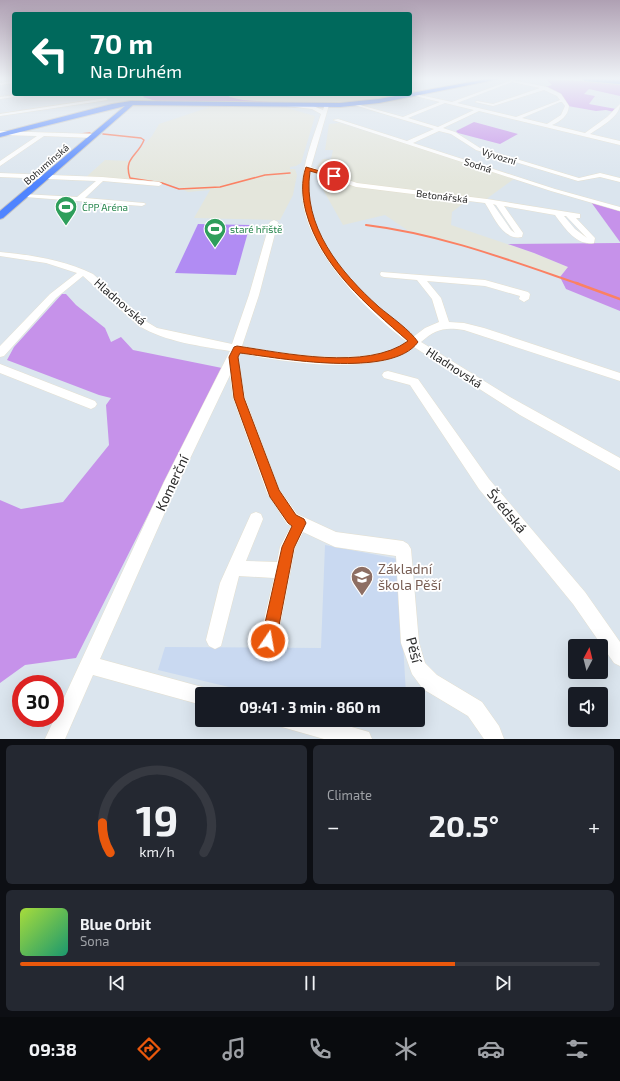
<!DOCTYPE html>
<meta charset="utf-8">
<style>
:root{--surface:#171b24;--page:#242831;--text:#f1f3f6;--muted:#9ea1a6;--line:#363941;--accent:#ea580c}
body{margin:0;font-family:"Exo 2",sans-serif;background:var(--page);color:var(--text);height:100vh;display:flex;flex-direction:column;font-size:15px;white-space:nowrap}
*{box-sizing:border-box;margin:0}
p{font-size:13px;color:var(--muted)}
.icon{flex:none;width:22px;height:22px;fill:none;stroke:currentColor;stroke-width:2;stroke-linecap:round;stroke-linejoin:round}
.map{position:relative;height:739px;overflow:hidden}
.drawer{display:flex;flex-direction:column;gap:6px;padding:6px;background:#0d0f14;flex:1}
.drawer>*{flex:none}
.banner{position:absolute;left:12px;top:12px;width:400px;height:84px;border-radius:4px;box-shadow:0 4px 16px #0002;background:#00695c;color:#fff;overflow:hidden}
.needle{width:26px;rotate:7deg}
.buttons{position:absolute;left:568px;top:639px;display:grid;gap:8px}
.buttons a{display:grid;place-items:center;width:40px;height:40px;border-radius:4px;background:var(--surface);box-shadow:0 4px 16px #0002;font-size:20px}
.speed{position:absolute;left:12px;top:675px;display:flex;gap:8px;font-size:20px;font-weight:700;text-align:center}
.speed>*{display:grid;place-content:center;width:52px;height:52px;border-radius:50%;background:var(--surface);box-shadow:0 4px 16px #0002;line-height:1}
.speed .limit{border:6px solid #d22;background:#fff;color:#111}
.pin{position:absolute;display:grid;place-items:center;width:34px;height:34px;color:#fff;margin:-17px;border:2px solid #fff;border-radius:50%;box-shadow:0 1px 4px #0007}
.me{position:absolute;width:44px;margin:-22px;rotate:12deg;stroke-linejoin:round;filter:drop-shadow(0 0 3px #0008)}
.turn{display:flex;align-items:center;gap:14px;height:84px;padding:0 12px;font-size:18px}
.turn .icon{width:52px;height:52px;stroke-width:2.5}
.turn b{display:block;font-size:28px;line-height:34px}
.big{font-size:30px;font-weight:700;line-height:1.1}
.drawer .widget{flex:1;display:flex;flex-direction:column;justify-content:center;gap:6px;min-width:0;padding:0 14px;border-radius:6px;background:var(--page)}
.drawer .dial{align-items:center;gap:0}
.dial svg{height:104px;overflow:visible;fill:none;stroke:var(--line);stroke-width:7;stroke-linecap:round;text-anchor:middle}
.dial text{fill:var(--text);stroke:none}
.song{display:flex;align-items:center;gap:12px}
.cover{width:48px;height:48px;border-radius:6px;background:linear-gradient(135deg,hsl(80 70% 55%),hsl(160 70% 35%))}
.played{height:4px;border-radius:2px;background:linear-gradient(90deg,var(--accent) 75%,var(--line) 75%)}
.keys{display:flex;justify-content:space-around;direction:ltr}
.heat{display:flex;justify-content:space-between;align-items:center;font-size:22px;direction:ltr}
.drawer .tiles{flex:1;display:grid;gap:6px;grid-template-columns:1fr 1fr}
.widget:last-child{grid-column:span 2}
.trip{position:absolute;left:195px;top:687px;width:230px;height:40px;border-radius:4px;background:var(--surface);box-shadow:0 4px 16px #0002;font-weight:700;line-height:40px;text-align:center}
.tabs{display:flex;height:64px;justify-content:space-around;align-items:center;background:#090b0e;color:var(--muted)}
.tabs .icon{width:28px;height:28px}
.tabs .current{color:var(--accent)}
.tabs b{font-size:18px;color:var(--text)}
.map>svg:first-child{display:block}
</style>
<div class="map">
<svg width="620" height="739" viewBox="0 0 620 739">
<rect width="100%" height="100%" fill="#dbe5ee"/>
<g fill="#e4e6dc">
<polygon points="231,94 390,94 385,99 346,103 316,104 267,104 228,97"/>
<polygon points="210,107 287,108 315,116 301,163 296,166 290,167 290,169 295,169 297,175 293,195 280,220 194,218 210,190 188,192 176,186 132,178 129,181 85,178 105,160 130,161 152,136 159,124"/>
<polygon points="339,123 515,178 485,200 365,185 353,182 341,174 317,166 323,159 331,159 333,150 325,150 329,124"/>
<polygon points="326,175 356,186 468,200 452,212 451,225 534,253 568,267 560,277 492,253 407,230 385,215 343,225 316,177"/>
</g>
<polygon fill="#c9d9f1" points="325,545 398,559 406,694 258,694 158,670 165,647 321,648"/>
<g fill="#c692ea">
<polygon points="546,79 620,83 620,96 589,89 584,94 595,96 589,104 616,109 614,112 606,110 596,111 568,106 564,99 545,87 552,85"/>
<polygon points="146,94 231,94 229,97 243,100 269,102 267,104 159,102 143,97"/>
<polygon points="474,122 518,134 500,144 458,133 456,131"/>
<polygon points="591,202 620,211 620,242"/>
<polygon points="620,243 620,311 566,289 560,277 568,267 534,253 508,244"/>
<polygon points="62,294 66,294 76,305 105,328 111,342 121,337 133,350 222,368 76,658 25,665 0,683 0,500 21,509 63,502 109,445 106,405 111,398 99,395 7,360 14,347"/>
</g>
<polygon fill="#b18cf3" points="198,224 250,225 236,275 175,273"/>
<g fill="none" stroke-linecap="round" stroke-linejoin="round">
<g stroke="#fb8163" stroke-width="1.5">
<polyline points="80,134 90,133"/>
<path d="M103,134L141,138L144,140C138,156 123,158 130,178L162,183L179,189L220,187L265,175L290,173"/>
</g>
<path stroke="#fb8163" stroke-width="2" d="M366,225C440,234 509,260 579,284"/>
<polyline stroke="#fb8163" stroke-width="2.5" points="576,283 620,299"/>
<g stroke="#e5e0d0" stroke-width="1">
<g id="minor">
<path d="M512,80L547,87L561,94L569,106C568,116 561,121 552,125L585,133L607,117L620,104C620,117 600,127 590,134L620,141V145L479,111L443,128L455,132L480,148L579,178L600,173L620,178V182L600,177L578,181L476,150L451,134L439,131L413,143L555,189L620,207V211L551,191L333,120L338,119L407,141L434,129L351,104L353,103L403,117L440,102L415,96V94L452,102ZM512,82L540,88L493,104L477,101L475,102L493,106L544,90L557,96L560,100L516,117L457,103ZM560,102H562L565,106L561,115L547,124L522,118ZM445,103L474,110L438,127L408,118Z"/>
<polygon points="14,81 14,83 0,85 0,83"/>
<polygon points="23,94 36,94 0,99 0,97"/>
<polygon points="106,98 108,100 0,116 0,114"/>
<path d="M325,104L329,105L311,167L357,183L487,199L580,214V218H576L595,238L594,243C576,246 564,227 555,215L504,206L523,233L522,237C503,241 494,217 485,203L356,187L310,171C309,181 308,191 309,201C316,252 374,307 413,337L425,328L439,322L432,299L417,280L384,277L381,276L380,274L381,272L485,280L528,292L530,294L529,299L524,302L519,299L520,296L485,286L427,281L441,298L449,322L464,323L484,328L620,373V381L464,330C444,327 436,329 421,342L510,397L620,458V471L520,415L414,347C377,377 283,362 239,353L238,358L245,398L279,489L297,514L336,532L403,541L408,544L411,549L419,643L425,663L437,675L482,702L499,726L504,739H484L468,716L423,689L412,674L401,643L396,556L335,547L303,532L295,548L277,641L274,647L268,650L262,647L259,641L274,578L239,576L221,646L215,649L209,646L206,640L220,583L251,514L256,512L261,514L263,519L246,561L277,562L280,547L291,526L287,524L267,493L233,398L230,375L174,492L100,659L202,687L209,689L211,694H202V705L93,675L65,739H45L164,482L230,351C200,346 166,342 139,326L83,276L56,298L4,356L0,357V346L50,294L77,273L46,263L0,256V252C32,255 64,260 93,274L147,322L157,328L232,344L249,295L270,222L274,220L278,222L259,295L242,346C282,354 373,368 407,342C365,310 302,247 302,191C302,164 313,139 321,114L312,109L287,106L289,105L313,106L323,110ZM493,204L496,205L515,233L511,230ZM564,216H566L587,238L575,229Z"/>
<polygon points="0,131 93,134 96,136 93,138 44,136 0,166 0,161 37,136 0,135"/>
<polygon points="0,173 102,177 159,182 162,184 159,186 103,181 85,198 144,203 146,204 142,206 25,197 23,196 23,194 77,197 96,181 0,177"/>
<polygon points="0,364 95,401 97,404 95,407 91,409 0,373"/>
<polygon points="388,371 418,379 489,479 585,592 620,642 620,666 614,663 573,604 479,489 410,385 384,378 382,375 384,372"/>
<polygon points="279,720 327,720 369,732 372,739 324,739 282,727"/>
</g>
</g>
<g stroke="#c3c3c3" stroke-width="2">
<g id="major">
<polygon points="487,79 499,79 379,103 340,107 133,105 3,218 0,219 0,211 125,106 0,137 0,133 112,104 131,101 340,103 379,99"/>
<polygon points="582,79 620,80 620,84 585,81"/>
</g>
</g>
<use href="#minor" fill="#fff" fill-rule="evenodd"/>
<use href="#major" fill="#4f84ff" fill-rule="evenodd"/>
</g>
<linearGradient id="sky" x2="0" y2="1"><stop stop-color="#afa0b3"/><stop offset="0.43" stop-color="#eff3f7"/><stop offset="1" stop-color="#eff3f7" stop-opacity="0"/></linearGradient>
<rect width="620" height="183" fill="url(#sky)"/>
<path fill="#ea580c" stroke="#983908" d="M306,167L337,176L334,178L310,171C302,226 340,272 379,307C391,317 410,330 418,342C392,379 279,358 240,353L238,357L244,398L279,490L296,515L304,519L306,523L294,548L276,641L274,646L268,648L263,646L261,641L282,547L292,526L288,523L270,497L234,398L229,357L234,347L237,346C284,353 367,371 408,341C367,305 321,267 306,212C302,197 301,181 306,167Z"/>
<defs>
<g id="stadium-pin" transform="scale(1.15)"><path d="M0 17L-7.5 6A9.5 9.5 0 1 1 7.5 6Z" fill="#2e9e5b" stroke="#fff"/><path d="M0-5a6.5 5 0 1 0 0 10a6.5 5 0 1 0 0-10ZM-3.5-1.8h7v3.6h-7Z" fill="#fff"/></g>
<g id="school-pin" transform="scale(1.15)"><path d="M0 17L-7.5 6A9.5 9.5 0 1 1 7.5 6Z" fill="#8d6e63" stroke="#fff"/><path d="M0-5L7-2L0 1L-7-2ZM-4 1L0 2.5L4 1V4Q0 6-4 4Z" fill="#fff"/></g>
</defs>
<g fill-rule="evenodd">
<use href="#stadium-pin" x="66" y="207"/>
<use href="#stadium-pin" x="215" y="229"/>
<use href="#school-pin" x="362" y="577"/>
</g>
<g text-anchor="middle" stroke-width="3.5" stroke-linejoin="round" paint-order="stroke">
<g font-size="10" fill="#2a2a2a" stroke="#fff">
<text transform="translate(499 156) rotate(17)" y="4">Vývozní</text>
<text transform="translate(46 164) rotate(-41)" y="4">Bohumínská</text>
<text transform="translate(478 165) rotate(18)" y="4">Sodná</text>
<text transform="translate(442 196) rotate(7)" y="4">Betonářská</text>
</g>
<g font-size="10" fill="#27864d" stroke="#fff" text-anchor="start">
<text x="82" y="211">ČPP Aréna</text>
<text x="230" y="233">staré hřiště</text>
</g>
<g font-size="12" fill="#2a2a2a" stroke="#fff">
<text transform="translate(120 302) rotate(41)" y="4">Hladnovská</text>
<text transform="translate(454 368) rotate(33)" y="4">Hladnovská</text>
</g>
<g font-size="14" fill="#2a2a2a" stroke="#fff">
<text transform="translate(172 483) rotate(-65)" y="5">Komerční</text>
<text transform="translate(507 511) rotate(50)" y="5">Švédská</text>
<text transform="translate(414 650) rotate(76)" y="5">Pěší</text>
</g>
<g font-size="14" fill="#785e54" stroke="#fff" text-anchor="start">
<text x="378" y="574">Základní<tspan x="378" dy="16">škola Pěší</tspan></text>
</g>
</g>
</svg>
<div class="buttons">
<a><svg class="needle" viewBox="-14 -14 28 28"><path d="M0-13l5 13h-10z" fill="#e53935"/><path d="M0 13l5-13h-10z" fill="#9ea1a6"/></svg></a>
<a><svg class="icon" aria-label="sound" viewBox="0 0 24 24"><path d="M4 9h4l5-4v14l-5-4H4zM17 9q2 3 0 6"/></svg></a>
</div>
<div class="speed"><div class="limit">30</div></div>
<div class="pin" style="left:334px;top:176px;background:#d93025"><svg class="icon" aria-label="arrive" viewBox="0 0 24 24"><path d="M6 21V4h12l-3 4 3 4H6"/></svg></div>
<svg class="me" style="left:268px;top:641px" viewBox="-20 -20 40 40"><circle r="17" fill="#ea580c" stroke="#fff" stroke-width="3"/><path d="M0-11L8 9 0 5-8 9z" fill="#fff"/></svg>
<div class="trip">09:41 · 3 min · 860 m</div>
<div class="banner">
<div class="turn"><svg class="icon" aria-label="left" viewBox="0 0 24 24"><path d="M17 20v-9H6M10 6l-5 5 5 5"/></svg><div><b>70 m</b>Na Druhém</div></div>
</div>
</div>
<section class="drawer">
<div class="tiles">
<div class="widget dial"><svg viewBox="0 0 100 80">
<path d="M14 69A42 42 0 1 1 86 69"/>
<path d="M14 69A42 42 0 0 1 8 46" stroke="#ea580c"/>
<text x="50" y="56" font-size="32" font-weight="700">19</text>
<text x="50" y="72" font-size="11">km/h</text>
</svg></div>
<div class="widget"><p>Climate</p>
<div class="heat"><a>−</a><b class="big">20.5°</b><a>+</a></div>
</div>
<div class="widget">
<div class="song"><i class="cover"></i><div><b>Blue Orbit</b><p>Sona</p></div></div>
<div class="played"></div>
<div class="keys"><svg class="icon" aria-label="previous" viewBox="0 0 24 24"><path d="M18 5L8 12l10 7zM5 5v14"/></svg><svg class="icon" aria-label="pause" viewBox="0 0 24 24"><path d="M8 5v14M16 5v14"/></svg><svg class="icon" aria-label="next" viewBox="0 0 24 24"><path d="M6 5l10 7-10 7zM19 5v14"/></svg></div>
</div>
</div>
</section>
<nav class="tabs">
<b>09:38</b>
<svg class="icon current" aria-label="directions" viewBox="0 0 24 24"><path d="M12 3l9 9-9 9-9-9zM9 14v-3h6M13 9l2 2-2 2"/></svg>
<svg class="icon" aria-label="music" viewBox="0 0 24 24"><path d="M9 18V5l10-2v13"/><circle cx="6" cy="18" r="3"/><circle cx="16" cy="16" r="3"/></svg>
<svg class="icon" aria-label="phone" viewBox="0 0 24 24"><path d="M5 4h4l2 5-3 2q2 4 5 5l2-3 5 2v4C11 20 4 13 5 4z"/></svg>
<svg class="icon" aria-label="climate" viewBox="0 0 24 24"><path d="M12 3v18M4 7l16 10M4 17L20 7"/></svg>
<svg class="icon" aria-label="car" viewBox="0 0 24 24"><path d="M5 17H2v-5l4-1 3-4h7l3 4 3 1v5h-3M9 17h6M6 11h13"/><circle cx="7" cy="17" r="2"/><circle cx="17" cy="17" r="2"/></svg>
<svg class="icon" aria-label="filters" viewBox="0 0 24 24"><path d="M4 7h16M4 17h16"/><circle cx="9" cy="7" r="2"/><circle cx="15" cy="17" r="2"/></svg>
</nav>
